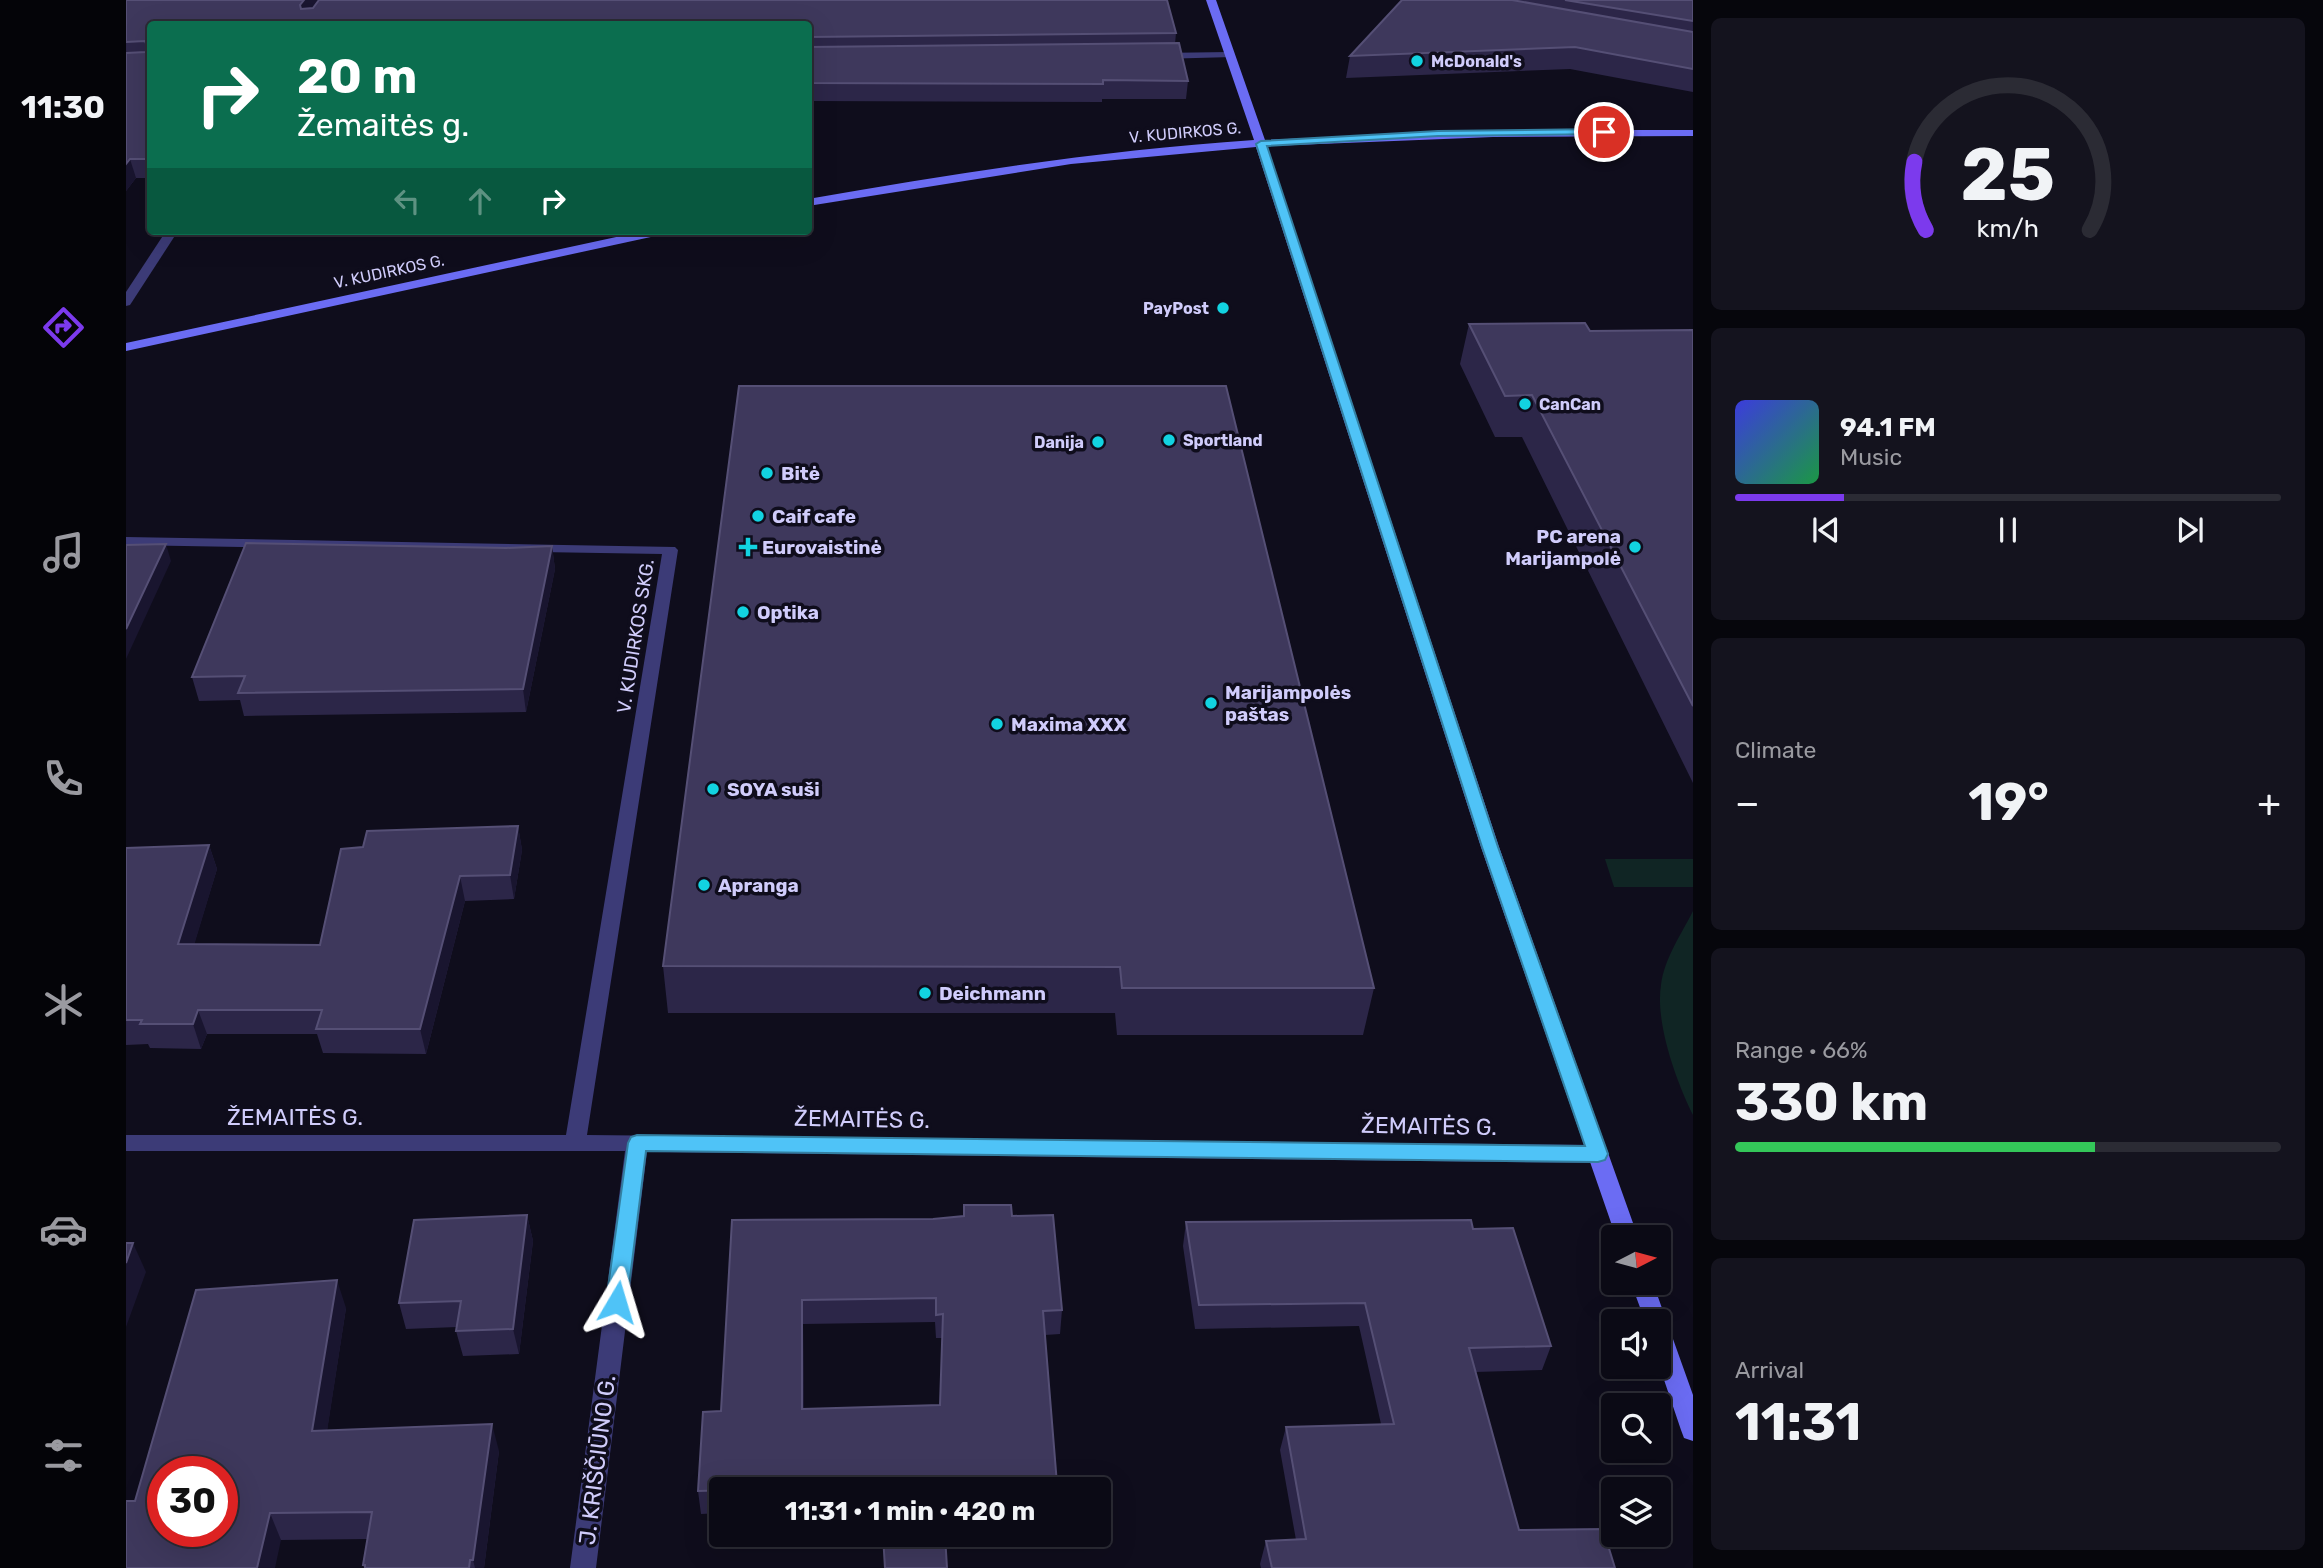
<!DOCTYPE html>
<meta charset="utf-8">
<style>
:root{--surface:#0b0a15;--page:#14131e;--text:#f1f3f6;--muted:#9a9aa0;--line:#2b2b34;--accent:#7c3aed}
body{margin:0;font-family:Rubik,sans-serif;background:var(--page);color:var(--text);height:100vh;display:flex;flex-direction:column;font-size:26px;white-space:nowrap}
*{box-sizing:border-box;margin:0}
p{font-size:23px;color:var(--muted)}
.icon{flex:none;width:38px;height:38px;fill:none;stroke:currentColor;stroke-width:2;stroke-linecap:round;stroke-linejoin:round}
.map{position:relative;flex:1;overflow:hidden}
.panel{display:flex;flex-direction:column;gap:18px;padding:18px;background:#06060c;width:630px}
.panel>*{flex:none}
.banner{position:absolute;left:21px;top:21px;width:665px;height:214px;border-radius:7px;box-shadow:0 7px 28px #0002,0 0 0 2px var(--line);background:#0b6e4f;color:#fff;overflow:hidden}
.needle{width:46px;rotate:84deg}
.controls{position:absolute;left:1475px;top:1225px;display:grid;gap:14px}
.controls a{display:grid;place-items:center;width:70px;height:70px;border-radius:7px;background:var(--surface);box-shadow:0 7px 28px #0002,0 0 0 2px var(--line);font-size:35px}
.speed{position:absolute;left:21px;top:1456px;display:flex;gap:14px;font-size:35px;font-weight:700;text-align:center}
.speed>*{display:grid;place-content:center;width:91px;height:91px;border-radius:50%;background:var(--surface);box-shadow:0 7px 28px #0002,0 0 0 2px var(--line);line-height:1}
.speed .limit{border:10px solid #d22;background:#fff;color:#111}
.pin{position:absolute;display:grid;place-items:center;width:60px;height:60px;color:#fff;margin:-30px;border:4px solid #fff;border-radius:50%;box-shadow:0 2px 7px #0007}
.me{position:absolute;width:77px;margin:-38px;rotate:7deg;stroke-linejoin:round;filter:drop-shadow(0 0 5px #0008)}
.turn{display:flex;align-items:center;gap:24px;height:147px;padding:0 35px;font-size:32px}
.turn .icon{width:91px;height:91px;stroke-width:2.5}
.turn b{display:block;font-size:49px;line-height:60px}
.lanes{display:flex;align-items:center;height:66px;padding:0 35px;background:#0003;justify-content:center;gap:35px;direction:ltr}
.lanes .off{opacity:.35}
.big{font-size:52px;font-weight:700;line-height:1.1}
.panel .card{flex:1;display:flex;flex-direction:column;justify-content:center;gap:10px;min-width:0;padding:0 24px;border-radius:10px;background:var(--page)}
.panel .dial{align-items:center;gap:0}
.dial svg{height:182px;overflow:visible;fill:none;stroke:var(--line);stroke-width:7;stroke-linecap:round;text-anchor:middle}
.dial text{fill:var(--text);stroke:none}
.song{display:flex;align-items:center;gap:21px}
.cover{width:84px;height:84px;border-radius:10px;background:linear-gradient(135deg,hsl(240 70% 55%),hsl(140 70% 35%))}
.played{height:7px;border-radius:4px;background:linear-gradient(90deg,var(--accent) 20%,var(--line) 20%)}
.keys{display:flex;justify-content:space-around;direction:ltr}
.heat{display:flex;justify-content:space-between;align-items:center;font-size:38px;direction:ltr}
.charge{height:10px;border-radius:5px;background:linear-gradient(90deg,#34c759 66%,var(--line) 0)}
.trip{position:absolute;left:583px;top:1477px;width:402px;height:70px;border-radius:7px;background:var(--surface);box-shadow:0 7px 28px #0002,0 0 0 2px var(--line);font-weight:700;line-height:70px;text-align:center}
main{display:flex;flex:1;min-height:0}
.tabs{display:flex;flex-direction:column;width:126px;justify-content:space-around;align-items:center;background:#040408;color:var(--muted)}
.tabs .icon{width:49px;height:49px}
.tabs .current{color:var(--accent)}
.tabs b{font-size:32px;color:var(--text)}
.map>svg:first-child{display:block}
</style>
<main>
<nav class="tabs">
<b>11:30</b>
<svg class="icon current" aria-label="directions" viewBox="0 0 24 24"><path d="M12 3l9 9-9 9-9-9zM9 14v-3h6M13 9l2 2-2 2"/></svg>
<svg class="icon" aria-label="music" viewBox="0 0 24 24"><path d="M9 18V5l10-2v13"/><circle cx="6" cy="18" r="3"/><circle cx="16" cy="16" r="3"/></svg>
<svg class="icon" aria-label="phone" viewBox="0 0 24 24"><path d="M5 4h4l2 5-3 2q2 4 5 5l2-3 5 2v4C11 20 4 13 5 4z"/></svg>
<svg class="icon" aria-label="climate" viewBox="0 0 24 24"><path d="M12 3v18M4 7l16 10M4 17L20 7"/></svg>
<svg class="icon" aria-label="car" viewBox="0 0 24 24"><path d="M5 17H2v-5l4-1 3-4h7l3 4 3 1v5h-3M9 17h6M6 11h13"/><circle cx="7" cy="17" r="2"/><circle cx="17" cy="17" r="2"/></svg>
<svg class="icon" aria-label="filters" viewBox="0 0 24 24"><path d="M4 7h16M4 17h16"/><circle cx="9" cy="7" r="2"/><circle cx="15" cy="17" r="2"/></svg>
</nav>
<div class="map">
<svg width="1567" height="1568" viewBox="0 0 1567 1568">
<rect width="100%" height="100%" fill="#0f0d1c"/>
<g fill="#102524">
<polygon points="1479,859 1567,859 1567,887 1488,887"/>
<path d="M1567,911V1115C1550,1081 1529,1022 1535,985C1538,959 1556,933 1567,911Z"/>
</g>
<g fill="none" stroke-linecap="round" stroke-linejoin="round">
<g fill="#3c3b77" fill-rule="evenodd">
<polygon points="1103,52 1107,53 1107,57 1033,59 1028,56 1033,53"/>
<polygon points="40,231 52,231 4,305 0,306 0,292"/>
<polygon points="0,537 549,547 552,550 461,1135 1472,1145 1480,1148 1483,1154 1480,1160 1472,1163 521,1152 470,1568 444,1568 499,1151 0,1151 0,1135 440,1135 536,554 0,545"/>
</g>
<g fill="#6b6cf3" fill-rule="evenodd">
<path d="M1080,0H1090L1139,140L1367,130H1567V136L1367,137L1141,146L1373,847L1512,1237H1490L1355,847L1130,147L945,164L682,206V199C830,173 978,150 1128,140Z"/>
<polygon points="518,231 540,231 534,235 0,351 0,343"/>
<polygon points="1505,1283 1527,1283 1567,1395 1567,1441 1558,1438 1555,1430 1533,1365 1533,1321 1519,1321"/>
</g>
</g>
<g fill="#2c2648" fill-rule="evenodd">
<polygon points="0,0 1050,33 1049,44 1062,81 1060,99 976,99 976,102 682,101 682,24 24,24 24,178 10,178 0,191"/>
<polygon points="1276,0 1567,0 1567,92 1444,69 1220,78 1224,56"/>
<polygon points="125,231 263,231 261,235 126,237"/>
<polygon points="1343,324 1464,331 1567,330 1567,783 1396,437 1369,437 1334,364"/>
<polygon points="613,386 1248,988 1237,1035 991,1035 989,1013 542,1013 537,966"/>
<polygon points="426,546 429,569 400,712 118,716 114,700 73,701 66,677 380,548"/>
<polygon points="392,826 396,850 388,899 339,901 300,1054 197,1053 191,1034 81,1034 75,1049 24,1048 22,1044 0,1045 0,848 83,845 91,869 68,944 194,945 237,847"/>
<path d="M838,1205L886,1216L936,1310L934,1334L919,1335L931,1484V1489H595V1513L575,1514L572,1491L595,1411L606,1220L807,1219L837,1216ZM809,1322L810,1338H816L814,1405L678,1409L677,1324Z"/>
<polygon points="401,1215 407,1241 393,1354 337,1356 330,1331 331,1327 280,1329 273,1303"/>
<polygon points="1060,1222 1347,1229 1425,1346 1416,1370 1349,1372 1393,1530 1489,1568 1135,1568 1134,1564 1140,1541 1170,1540 1154,1450 1160,1427 1255,1424 1233,1326 1069,1329 1057,1246"/>
<polygon points="220,1308 201,1430 373,1451 358,1568 238,1568 237,1565 241,1539 155,1540 9,1501"/>
</g>
<g fill="#19152f">
<polygon points="178,0 194,0 178,23 174,5"/>
<polygon points="4,159 10,178 0,191 0,164"/>
<polygon points="40,544 45,561 0,659 0,629"/>
<polygon points="426,546 429,569 400,712 397,689"/>
<polygon points="392,826 396,850 388,899 384,875"/>
<polygon points="83,845 91,869 61,969 52,944"/>
<polygon points="334,876 339,901 300,1054 294,1029"/>
<polygon points="72,1010 81,1034 75,1049 67,1024"/>
<polygon points="401,1215 407,1241 393,1354 387,1329"/>
<polygon points="7,1243 20,1272 0,1327 0,1263"/>
<polygon points="211,1280 220,1308 197,1458 186,1431"/>
<polygon points="676,1300 677,1324 678,1432 676,1409"/>
<polygon points="366,1424 373,1451 358,1568 349,1568 347,1560"/>
<polygon points="144,1513 155,1540 149,1568 131,1568"/>
</g>
<g fill="#3e385c" stroke="#554f75" stroke-width="2" fill-rule="evenodd">
<polygon points="0,0 178,0 174,5 175,9 187,8 193,0 1041,0 1050,33 682,37 682,24 24,24 24,159 4,159 0,164 0,53 20,52 22,49 19,41 0,42"/>
<polygon points="1276,0 1386,0 1567,32 1567,69 1449,47 1224,56"/>
<polygon points="1439,0 1567,0 1567,21"/>
<polygon points="1053,43 1062,81 977,80 977,84 682,83 682,47"/>
<polygon points="1459,323 1464,331 1567,330 1567,706 1406,395 1379,396 1343,324"/>
<polygon points="613,386 1100,386 1248,988 996,988 994,967 537,966"/>
<polygon points="120,543 380,548 426,546 397,689 112,693 119,676 66,677"/>
<polygon points="40,544 0,629 0,545"/>
<polygon points="392,826 384,875 334,876 294,1029 190,1029 196,1010 72,1010 67,1024 14,1024 16,1020 0,1020 0,848 83,845 52,944 194,945 215,849 237,847 241,831"/>
<path d="M838,1205H885L886,1216L927,1215L936,1310L917,1311L931,1484L815,1485V1489H755V1486L572,1491L577,1412L595,1411L606,1220L807,1219L838,1216ZM810,1298V1315L817,1314L814,1405L676,1409V1300Z"/>
<polygon points="401,1215 387,1329 330,1331 335,1301 273,1303 288,1220"/>
<polygon points="1345,1220 1347,1229 1387,1228 1425,1346 1343,1348 1393,1530 1477,1529 1489,1568 1146,1568 1140,1541 1180,1539 1160,1427 1268,1424 1239,1303 1073,1305 1060,1222"/>
<polygon points="0,1243 7,1243 0,1263"/>
<path d="M211,1280L186,1431L366,1424L347,1560H344L343,1568H239V1565H237L246,1512L144,1513L131,1568H0V1501H9L70,1290ZM37,1472H96V1531H37Z"/>
<polygon points="757,1535 819,1535 821,1568 759,1568"/>
</g>
<polygon fill="#4fc3f7" stroke="#337fa1" stroke-width="2" points="1478,129 1481,130 1481,134 1312,136 1141,146 1372,847 1482,1154 1479,1160 1472,1162 520,1151 501,1302 498,1309 491,1311 484,1309 480,1302 502,1143 505,1137 511,1135 1459,1146 1356,847 1130,144 1135,141 1312,131"/>
<g fill="#12d3e1" stroke="#0f0d1c" stroke-width="2.5">
<circle cx="1291" cy="61" r="7"/>
<circle cx="1097" cy="308" r="7"/>
<circle cx="1399" cy="404" r="7"/>
<circle cx="1043" cy="440" r="7"/>
<circle cx="972" cy="442" r="7"/>
<circle cx="641" cy="473" r="7"/>
<circle cx="632" cy="516" r="7"/>
<path d="M618.5 536.5h7v7h7v7h-7v7h-7v-7h-7v-7h7z"/>
<circle cx="1509" cy="547" r="7"/>
<circle cx="617" cy="612" r="7"/>
<circle cx="1085" cy="703" r="7"/>
<circle cx="871" cy="724" r="7"/>
<circle cx="587" cy="789" r="7"/>
<circle cx="578" cy="885" r="7"/>
<circle cx="799" cy="993" r="7"/>
</g>
<g text-anchor="middle" stroke-width="7" stroke-linejoin="round" paint-order="stroke">
<g font-size="16" font-weight="bold" fill="#d0ccfb" stroke="#0f0d1c" text-anchor="start">
<text x="1305" y="67">McDonald's</text>
<text x="1083" y="314" text-anchor="end">PayPost</text>
<text x="1413" y="410">CanCan</text>
<text x="1057" y="446">Sportland</text>
<text x="958" y="448" text-anchor="end">Danija</text>
</g>
<g font-size="16" fill="#d0ccfb" stroke="#0f0d1c">
<text transform="translate(1059 132) rotate(-5)" y="6">V. KUDIRKOS G.</text>
<text transform="translate(263 271) rotate(-12)" y="6">V. KUDIRKOS G.</text>
</g>
<g font-size="19" font-weight="bold" fill="#d0ccfb" stroke="#0f0d1c" text-anchor="start">
<text x="655" y="480">Bitė</text>
<text x="646" y="523">Caif cafe</text>
<text x="1495" y="543" text-anchor="end">PC arena<tspan x="1495" dy="22">Marijampolė</tspan></text>
<text x="636" y="554">Eurovaistinė</text>
<text x="631" y="619">Optika</text>
<text x="1099" y="699">Marijampolės<tspan x="1099" dy="22">paštas</tspan></text>
<text x="885" y="731">Maxima XXX</text>
<text x="601" y="796">SOYA suši</text>
<text x="592" y="892">Apranga</text>
<text x="813" y="1000">Deichmann</text>
</g>
<g font-size="19" fill="#d0ccfb" stroke="#0f0d1c">
<text transform="translate(509 636) rotate(-81)" y="7">V. KUDIRKOS SKG.</text>
</g>
<g font-size="23" fill="#d0ccfb" stroke="#0f0d1c">
<text x="169" y="1125">ŽEMAITĖS G.</text>
<text transform="translate(736 1119) rotate(1)" y="8">ŽEMAITĖS G.</text>
<text transform="translate(1303 1126) rotate(1)" y="8">ŽEMAITĖS G.</text>
<text transform="translate(471 1460) rotate(-83)" y="8">J. KRIŠČIŪNO G.</text>
</g>
</g>
</svg>
<div class="controls">
<a><svg class="needle" viewBox="-14 -14 28 28"><path d="M0-13l5 13h-10z" fill="#e53935"/><path d="M0 13l5-13h-10z" fill="#9a9aa0"/></svg></a>
<a><svg class="icon" aria-label="sound" viewBox="0 0 24 24"><path d="M4 9h4l5-4v14l-5-4H4zM17 9q2 3 0 6"/></svg></a>
<a><svg class="icon" aria-label="search" viewBox="0 0 24 24"><circle cx="10" cy="10" r="6"/><path d="M15 15l6 6"/></svg></a>
<a><svg class="icon" aria-label="layers" viewBox="0 0 24 24"><path d="M12 4l9 5-9 5-9-5zM3 14l9 5 9-5"/></svg></a>
</div>
<div class="speed"><div class="limit">30</div></div>
<div class="pin" style="left:1478px;top:132px;background:#d93025"><svg class="icon" aria-label="arrive" viewBox="0 0 24 24"><path d="M6 21V4h12l-3 4 3 4H6"/></svg></div>
<svg class="me" style="left:491px;top:1302px" viewBox="-20 -20 40 40"><path d="M0-17L14 15 0 8-14 15z" fill="#4fc3f7" stroke="#fff" stroke-width="4"/></svg>
<div class="trip">11:31 · 1 min · 420 m</div>
<div class="banner">
<div class="turn"><svg class="icon" aria-label="right" viewBox="0 0 24 24"><path d="M7 20v-9h11M14 6l5 5-5 5"/></svg><div><b>20 m</b>Žemaitės g.</div></div>
<div class="lanes"><svg class="icon off" aria-label="left" viewBox="0 0 24 24"><path d="M17 20v-9H6M10 6l-5 5 5 5"/></svg><svg class="icon off" aria-label="ahead" viewBox="0 0 24 24"><path d="M12 20V5M6 11l6-6 6 6"/></svg><svg class="icon" aria-label="right" viewBox="0 0 24 24"><path d="M7 20v-9h11M14 6l5 5-5 5"/></svg></div>
</div>
</div>
<section class="panel">
<div class="card dial"><svg viewBox="0 0 100 80">
<path d="M14 69A42 42 0 1 1 86 69"/>
<path d="M14 69A42 42 0 0 1 9 39" stroke="#7c3aed"/>
<text x="50" y="56" font-size="32" font-weight="700">25</text>
<text x="50" y="72" font-size="11">km/h</text>
</svg></div>
<div class="card">
<div class="song"><i class="cover"></i><div><b>94.1 FM</b><p>Music</p></div></div>
<div class="played"></div>
<div class="keys"><svg class="icon" aria-label="previous" viewBox="0 0 24 24"><path d="M18 5L8 12l10 7zM5 5v14"/></svg><svg class="icon" aria-label="pause" viewBox="0 0 24 24"><path d="M8 5v14M16 5v14"/></svg><svg class="icon" aria-label="next" viewBox="0 0 24 24"><path d="M6 5l10 7-10 7zM19 5v14"/></svg></div>
</div>
<div class="card"><p>Climate</p>
<div class="heat"><a>−</a><b class="big">19°</b><a>+</a></div>
</div>
<div class="card"><p>Range · 66%</p><b class="big">330 km</b><div class="charge"></div></div>
<div class="card"><p>Arrival</p><b class="big">11:31</b></div>
</section>
</main>
